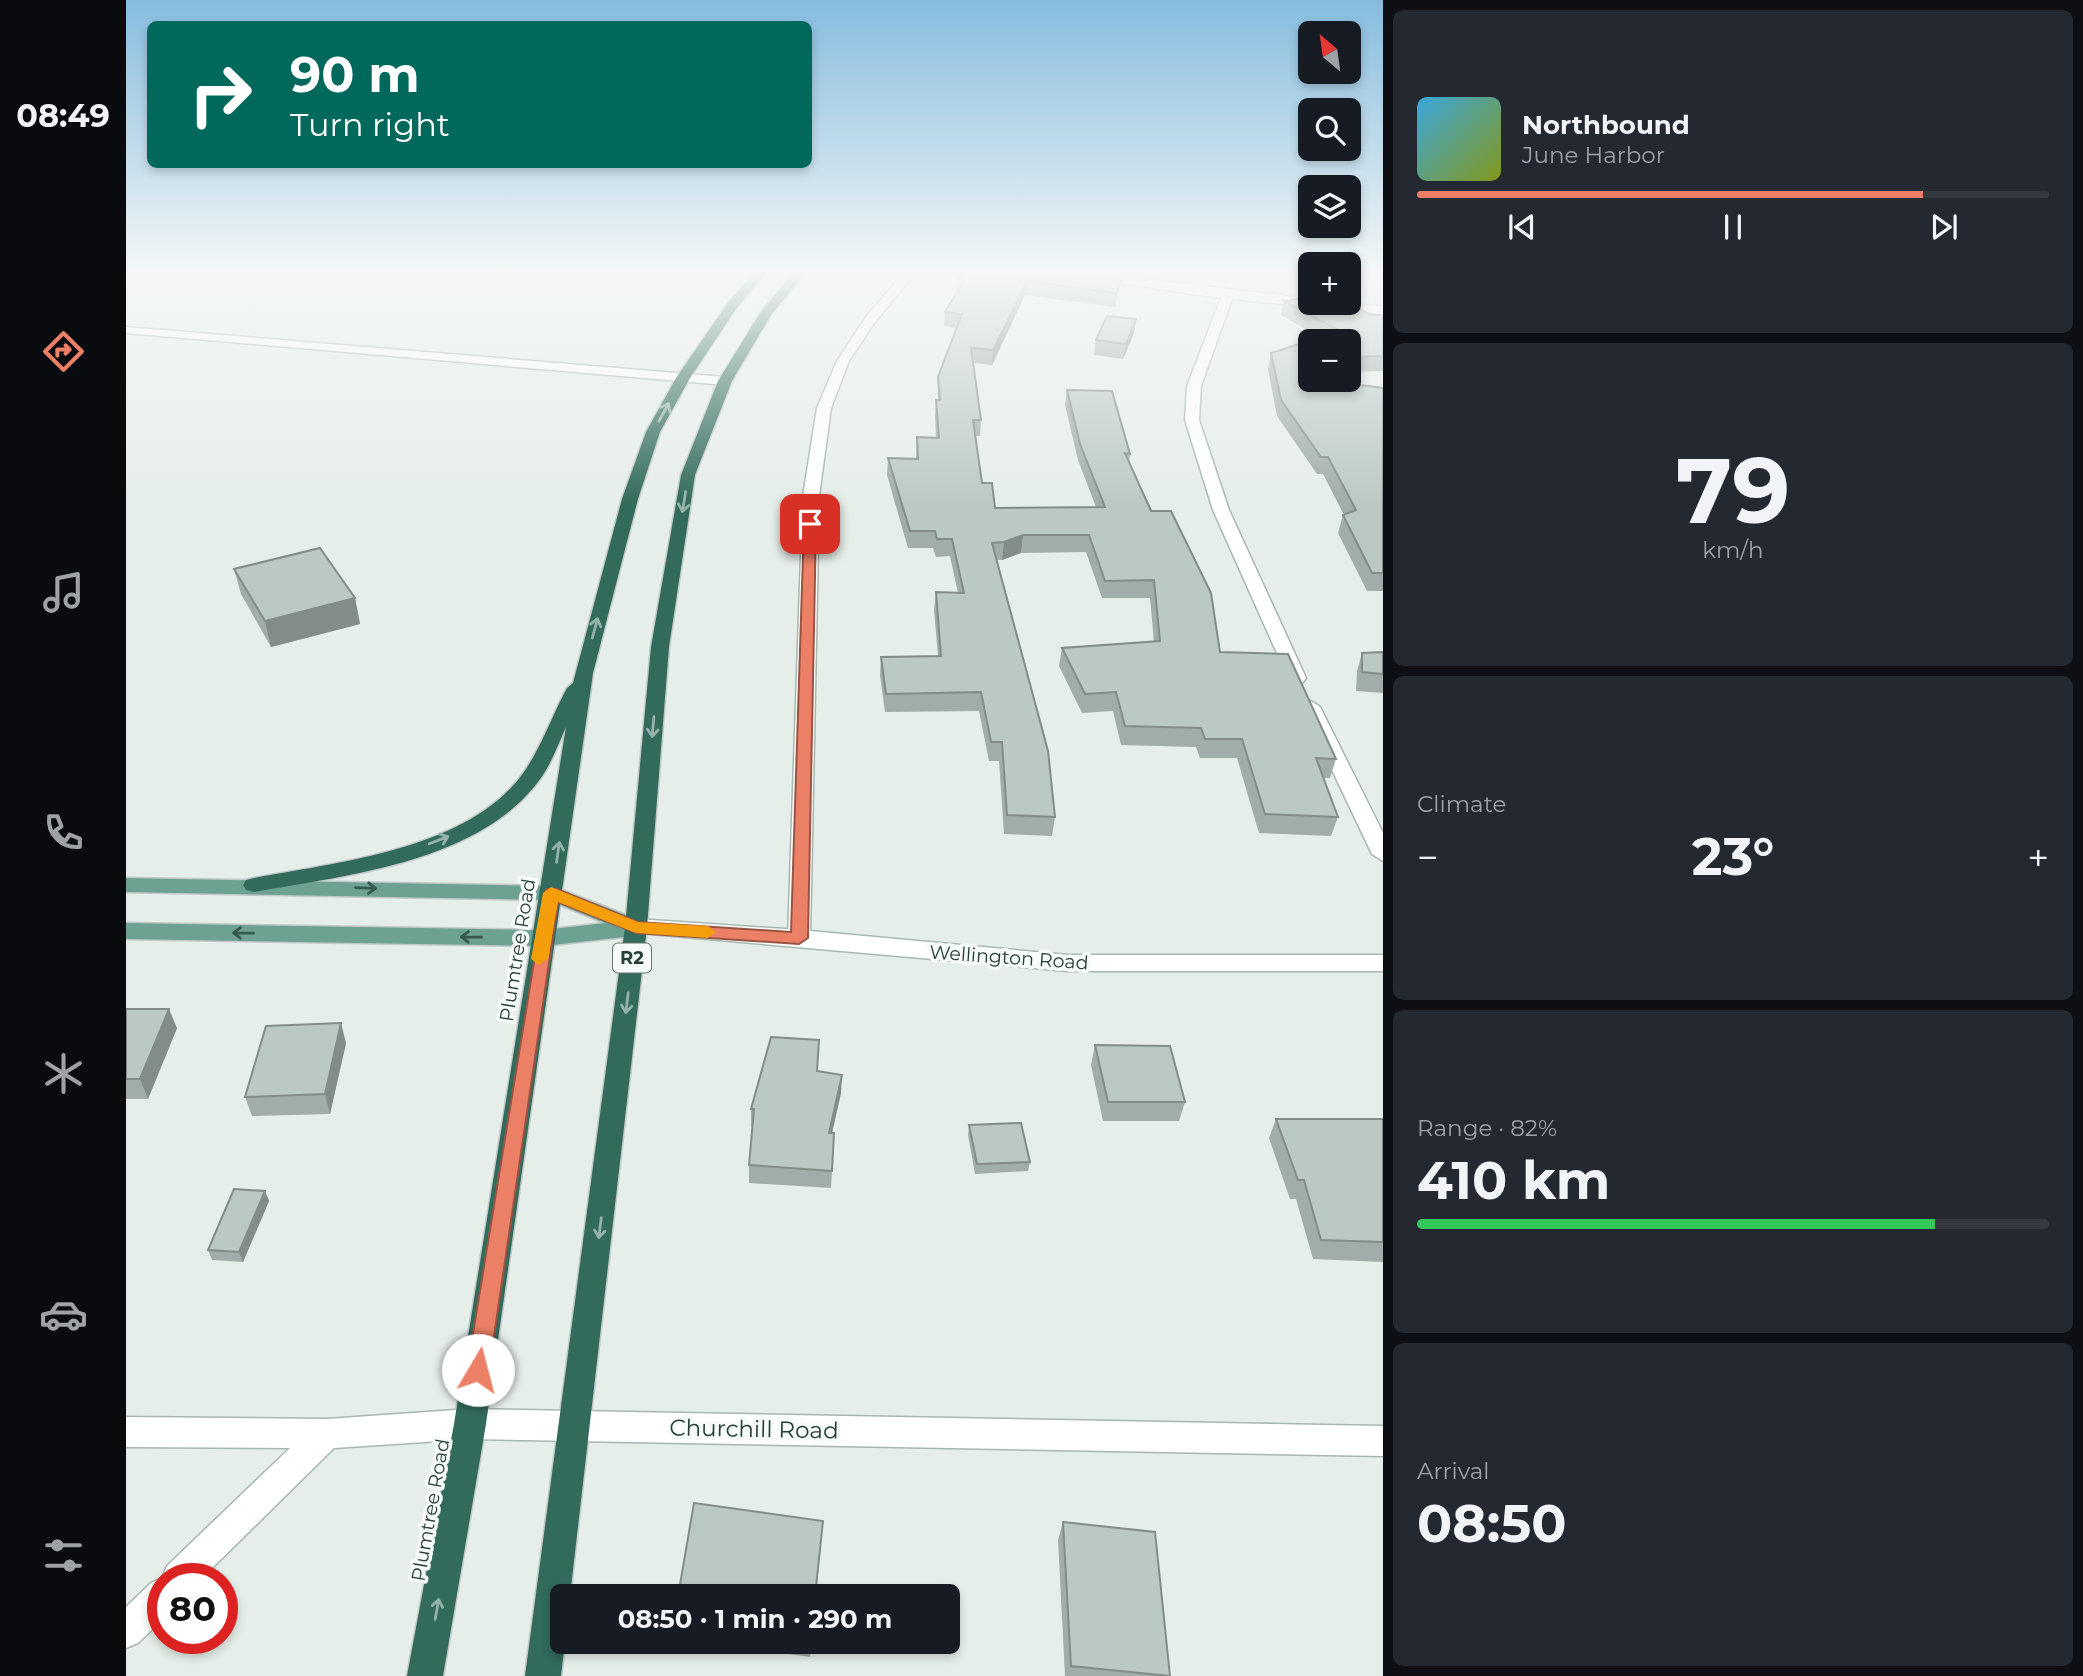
<!DOCTYPE html>
<meta charset="utf-8">
<style>
:root{--surface:#171b24;--page:#242831;--text:#f1f3f6;--muted:#9ea1a6;--line:#363941;--accent:#eb8066}
body{margin:0;font-family:Montserrat,sans-serif;background:var(--page);color:var(--text);height:100vh;display:flex;flex-direction:column;font-size:26px;white-space:nowrap}
*{box-sizing:border-box;margin:0}
p{font-size:23px;color:var(--muted)}
.icon{flex:none;width:38px;height:38px;fill:none;stroke:currentColor;stroke-width:2;stroke-linecap:round;stroke-linejoin:round}
.map{position:relative;flex:1;overflow:hidden}
.panel{display:flex;flex-direction:column;gap:10px;padding:10px;background:#0d0f14;width:700px}
.panel>*{flex:none}
.banner{position:absolute;left:21px;top:21px;width:665px;height:147px;border-radius:10px;box-shadow:0 4px 10px #0003;background:#00695c;color:#fff;overflow:hidden}
.needle{width:46px;rotate:331deg}
.fabs{position:absolute;left:1172px;top:21px;display:grid;gap:14px}
.fabs a{display:grid;place-items:center;width:63px;height:63px;border-radius:10px;background:var(--surface);box-shadow:0 4px 10px #0003;font-size:35px}
.speed{position:absolute;left:21px;top:1563px;display:flex;gap:14px;font-size:35px;font-weight:700;text-align:center}
.speed>*{display:grid;place-content:center;width:91px;height:91px;border-radius:50%;background:var(--surface);box-shadow:0 4px 10px #0003;line-height:1}
.speed .limit{border:10px solid #d22;background:#fff;color:#111}
.pin{position:absolute;display:grid;place-items:center;width:60px;height:60px;color:#fff;margin:-30px;border-radius:14px;box-shadow:0 4px 10px #0006}
.me{position:absolute;width:77px;margin:-38px;rotate:8deg;stroke-linejoin:round;filter:drop-shadow(0 0 5px #0008)}
.turn{display:flex;align-items:center;gap:24px;height:147px;padding:0 28px;font-size:32px}
.turn .icon{width:91px;height:91px;stroke-width:2.5}
.turn b{display:block;font-size:49px;line-height:60px}
.big{font-size:52px;font-weight:700;line-height:1.1}
.panel .widget{flex:1;display:flex;flex-direction:column;justify-content:center;gap:10px;min-width:0;padding:0 24px;border-radius:10px;background:var(--page)}
.panel .dial{align-items:center;gap:0}
.dial b{font-size:91px;line-height:1}
.song{display:flex;align-items:center;gap:21px}
.cover{width:84px;height:84px;border-radius:10px;background:linear-gradient(135deg,hsl(200 70% 55%),hsl(70 70% 35%))}
.played{height:7px;border-radius:4px;background:linear-gradient(90deg,var(--accent) 80%,var(--line) 80%)}
.keys{display:flex;justify-content:space-around;direction:ltr}
.heat{display:flex;justify-content:space-between;align-items:center;font-size:38px;direction:ltr}
.charge{height:10px;border-radius:5px;background:linear-gradient(90deg,#34c759 82%,var(--line) 0)}
.trip{position:absolute;left:424px;top:1584px;width:410px;height:70px;border-radius:10px;background:var(--surface);box-shadow:0 4px 10px #0003;font-weight:700;line-height:70px;text-align:center}
main{display:flex;flex:1;min-height:0}
.dock{display:flex;flex-direction:column;width:126px;justify-content:space-around;align-items:center;background:#090b0e;color:var(--muted)}
.dock .icon{width:49px;height:49px}
.dock .on{color:var(--accent)}
.dock b{font-size:32px;color:var(--text)}
.map>svg:first-child{display:block}
</style>
<main>
<nav class="dock">
<b>08:49</b>
<svg class="icon on" aria-label="directions" viewBox="0 0 24 24"><path d="M12 3l9 9-9 9-9-9zM9 14v-3h6M13 9l2 2-2 2"/></svg>
<svg class="icon" aria-label="music" viewBox="0 0 24 24"><path d="M9 18V5l10-2v13"/><circle cx="6" cy="18" r="3"/><circle cx="16" cy="16" r="3"/></svg>
<svg class="icon" aria-label="phone" viewBox="0 0 24 24"><path d="M5 4h4l2 5-3 2q2 4 5 5l2-3 5 2v4C11 20 4 13 5 4z"/></svg>
<svg class="icon" aria-label="climate" viewBox="0 0 24 24"><path d="M12 3v18M4 7l16 10M4 17L20 7"/></svg>
<svg class="icon" aria-label="car" viewBox="0 0 24 24"><path d="M5 17H2v-5l4-1 3-4h7l3 4 3 1v5h-3M9 17h6M6 11h13"/><circle cx="7" cy="17" r="2"/><circle cx="17" cy="17" r="2"/></svg>
<svg class="icon" aria-label="filters" viewBox="0 0 24 24"><path d="M4 7h16M4 17h16"/><circle cx="9" cy="7" r="2"/><circle cx="15" cy="17" r="2"/></svg>
</nav>
<div class="map">
<svg width="1257" height="1676" viewBox="0 0 1257 1676">
<rect width="100%" height="100%" fill="#e6eeea"/>
<g fill="none" stroke-linecap="round" stroke-linejoin="round">
<g stroke="#a8b6b1" stroke-width="3">
<polygon id="lane" points="0,327 599,377 605,381 599,385 0,333"/>
</g>
<g stroke="#a8b6b1" stroke-width="3">
<g id="street">
<polygon points="780,270 792,270 749,322 723,361 705,408 693,496 684,938 681,944 665,944 662,938 677,496 691,408 711,361 740,317"/>
<polygon points="916,270 945,270 1185,299 1185,303 1257,306 1257,314 1106,299 1075,386 1073,420 1103,510 1180,678 1177,682 1165,682 1162,678 1087,510 1059,420 1061,386 1095,298 922,273"/>
<polygon points="1185,701 1194,707 1257,833 1257,861 1246,854 1176,707"/>
<polygon points="344,1409 1257,1426 1257,1456 344,1439 208,1448 76,1578 37,1578 37,1619 12,1643 0,1648 0,1607 25,1583 36,1578 41,1566 164,1448 0,1447 0,1417 201,1419"/>
</g>
</g>
<g stroke="#a5b9b1" stroke-width="3">
<polygon id="secondary" points="510,919 673,930 942,955 1257,955 1257,971 942,971 502,932 499,927 502,922"/>
</g>
<g stroke="#c2c9c7" stroke-width="3">
<polygon id="primary" points="0,878 425,886 518,922 521,927 518,932 508,936 417,946 0,939 0,923 417,930 479,923 422,900 0,892"/>
</g>
<g stroke="#c2c9c7" stroke-width="3">
<g id="highway">
<path d="M630,270H642L610,309L564,378L534,432L512,499L467,673L360,1424L317,1676H281L328,1424L440,727C433,743 426,761 417,775C358,862 222,875 128,892L120,890L117,885L120,880L128,878C214,862 347,849 400,769C416,745 427,714 441,688L447,683L496,499L520,432L550,378L601,304Z"/>
<polygon points="670,270 682,270 645,315 606,381 569,475 543,647 521,927 444,1596 436,1596 436,1642 439,1642 435,1676 399,1676 499,927 525,647 555,475 592,381 636,310"/>
</g>
</g>
<use href="#lane" fill="#fff" fill-rule="evenodd"/>
<use href="#street" fill="#fff" fill-rule="evenodd"/>
<use href="#secondary" fill="#fff" fill-rule="evenodd"/>
<use href="#primary" fill="#6da191" fill-rule="evenodd"/>
<use href="#highway" fill="#326a5c" fill-rule="evenodd"/>
</g>
<g fill="#a1ada8">
<polygon points="842,270 997,270 989,307 899,295 866,365 847,363 855,420 854,436 849,436 856,483 869,508 970,507 952,460 939,405 941,390 1004,454 1003,462 1094,652 1210,759 1204,778 1197,778 1212,817 1205,836 1133,833 1111,758 1074,758 1070,747 995,745 987,711 956,713 933,666 936,648 1028,642 1024,598 976,598 960,552 895,553 876,560 870,560 929,817 926,836 878,834 873,761 863,761 853,711 759,712 754,675 755,657 812,656 808,610 810,592 832,593 824,556 810,557 807,548 782,548 761,475 762,458 790,459 791,437 810,437 809,416 810,400 812,400 812,377 831,328 818,326 819,312 832,291 833,278"/>
<polygon points="1123,270 1185,270 1185,279"/>
<polygon points="1158,301 1245,315 1257,315 1257,371 1223,372 1223,341 1185,341 1184,378 1257,388 1257,591 1241,591 1212,533 1217,515 1218,515 1197,474 1191,474 1151,416 1142,369 1145,353 1195,338 1155,315"/>
<polygon points="1010,319 1008,333 997,359 968,355 970,340"/>
<polygon points="108,569 229,598 234,624 145,647 115,594"/>
<polygon points="1257,652 1257,693 1230,691 1231,671 1236,653"/>
<polygon points="0,1009 51,1028 22,1099 0,1099"/>
<polygon points="220,1043 204,1114 126,1116 119,1097"/>
<polygon points="969,1045 1059,1102 1053,1121 977,1121 965,1065"/>
<polygon points="692,1071 715,1093 706,1133 708,1133 705,1188 623,1183 623,1165 627,1127 625,1127 625,1109"/>
<polygon points="1150,1119 1257,1119 1257,1262 1187,1259 1170,1199 1164,1199 1143,1138"/>
<polygon points="843,1125 904,1162 902,1171 849,1174 842,1135"/>
<polygon points="139,1191 143,1201 117,1262 86,1260 82,1250"/>
<polygon points="937,1522 1044,1676 939,1676 932,1540"/>
<polygon points="580,1642 686,1642 684,1657"/>
</g>
<g fill="#838d88">
<polygon points="901,281 899,295 866,365 867,350"/>
<polygon points="1010,319 1008,333 997,359 1000,344"/>
<polygon points="897,535 895,553 876,560 878,542"/>
<polygon points="229,598 234,624 145,647 139,621"/>
<polygon points="43,1009 51,1028 22,1099 14,1079"/>
<polygon points="215,1023 220,1043 204,1114 199,1094"/>
<polygon points="716,1075 715,1093 702,1150 703,1133"/>
<polygon points="139,1191 143,1201 117,1262 113,1252"/>
<polygon points="697,1521 690,1596 689,1596"/>
</g>
<g fill="#bbc9c3" stroke="#838d88" stroke-width="2">
<polygon points="842,270 981,270 996,272 991,293 901,281 867,350 845,348 855,420 847,420 856,483 866,483 869,508 979,507 954,444 941,390 986,391 1004,454 999,453 1025,511 1045,511 1085,593 1094,652 1162,654 1210,759 1190,758 1212,817 1139,814 1116,739 1079,739 1075,728 999,726 990,692 959,694 936,648 1034,641 1028,580 979,581 963,535 897,535 878,542 866,543 922,751 929,817 881,815 876,742 865,742 855,692 760,694 755,657 815,656 810,592 838,593 826,539 811,539 809,531 784,531 762,458 792,459 791,437 813,438 810,400 814,400 812,377 836,314 819,312 839,279 833,278"/>
<polygon points="1185,297 1185,303 1221,303 1245,315 1257,315 1257,356 1223,357 1223,341 1185,341 1184,378 1185,380 1197,380 1257,388 1257,573 1246,573 1217,515 1230,510 1202,457 1195,457 1155,400 1145,353 1214,331 1158,301"/>
<polygon points="981,316 1010,319 1000,344 970,340"/>
<polygon points="194,548 229,598 139,621 108,569"/>
<polygon points="1257,652 1257,674 1236,672 1236,653"/>
<polygon points="0,1009 43,1009 14,1079 0,1079"/>
<polygon points="215,1023 199,1094 119,1097 140,1026"/>
<polygon points="645,1037 693,1040 691,1071 716,1075 703,1133 708,1133 706,1171 623,1165 628,1109 625,1109"/>
<polygon points="969,1045 1044,1046 1059,1102 982,1102"/>
<polygon points="1150,1119 1257,1119 1257,1242 1195,1240 1178,1180 1172,1180"/>
<polygon points="895,1123 904,1162 851,1164 843,1125"/>
<polygon points="108,1189 139,1191 113,1252 82,1250"/>
<polygon points="568,1503 697,1521 689,1596 552,1596"/>
<polygon points="937,1522 1029,1532 1044,1676 945,1666"/>
</g>
<defs><path id="oneway-shaft" d="M-6 0H5M1.5-3L5.5 0L1.5 3" fill="none" stroke-width="1.6" stroke-linecap="round" stroke-linejoin="round" transform="scale(1.75)"/></defs>
<g stroke="#94b2aa">
<use href="#oneway-shaft" transform="translate(538 412) rotate(-61)"/>
<use href="#oneway-shaft" transform="translate(558 502) rotate(99)"/>
<use href="#oneway-shaft" transform="translate(469 628) rotate(-75)"/>
<use href="#oneway-shaft" transform="translate(527 727) rotate(95)"/>
<use href="#oneway-shaft" transform="translate(313 840) rotate(-21)"/>
<use href="#oneway-shaft" transform="translate(432 852) rotate(-82)"/>
<use href="#oneway-shaft" transform="translate(501 1003) rotate(97)"/>
<use href="#oneway-shaft" transform="translate(474 1228) rotate(97)"/>
<use href="#oneway-shaft" transform="translate(311 1609) rotate(-80)"/>
</g>
<g stroke="#37584e">
<use href="#oneway-shaft" transform="translate(240 888) rotate(2)"/>
<use href="#oneway-shaft" transform="translate(117 933) rotate(-179)"/>
<use href="#oneway-shaft" transform="translate(345 937) rotate(-179)"/>
</g>
<linearGradient id="sky" x2="0" y2="1"><stop stop-color="#85bcde"/><stop offset="0.54" stop-color="#f4f7f6"/><stop offset="1" stop-color="#f4f7f6" stop-opacity="0"/></linearGradient>
<rect width="1257" height="504" fill="url(#sky)"/>
<polygon fill="#eb8066" stroke="#995342" stroke-width="2" points="684,520 690,524 682,938 673,944 510,933 432,902 363,1370 360,1377 352,1380 344,1377 341,1370 420,889 431,889 512,922 665,932 678,524"/>
<polygon fill="#f59e0b" points="425,887 512,922 582,926 590,932 582,938 510,933 432,902 422,959 413,965 405,959 417,893"/>
<g text-anchor="middle" stroke-width="7" stroke-linejoin="round" paint-order="stroke">
<rect fill="#f6faf8" stroke="#647771" stroke-width="2" x="487" y="943.5" width="38" height="29" rx="5"/>
<g font-size="18" font-weight="bold" fill="#253f37">
<text x="506" y="964">R2</text>
</g>
<g font-size="19" fill="#253f37" stroke="#f6faf8">
<text transform="translate(391 950) rotate(-81)" y="7">Plumtree Road</text>
<text transform="translate(883 957) rotate(4)" y="7">Wellington Road</text>
<text transform="translate(304 1510) rotate(-80)" y="7">Plumtree Road</text>
</g>
<g font-size="23" fill="#253f37" stroke="#f6faf8">
<text transform="translate(628 1429) rotate(1)" y="8">Churchill Road</text>
</g>
</g>
</svg>
<div class="fabs">
<a><svg class="needle" viewBox="-14 -14 28 28"><path d="M0-13l5 13h-10z" fill="#e53935"/><path d="M0 13l5-13h-10z" fill="#9ea1a6"/></svg></a>
<a><svg class="icon" aria-label="search" viewBox="0 0 24 24"><circle cx="10" cy="10" r="6"/><path d="M15 15l6 6"/></svg></a>
<a><svg class="icon" aria-label="layers" viewBox="0 0 24 24"><path d="M12 4l9 5-9 5-9-5zM3 14l9 5 9-5"/></svg></a>
<a>+</a>
<a>−</a>
</div>
<div class="speed"><div class="limit">80</div></div>
<div class="pin" style="left:684px;top:524px;background:#d93025"><svg class="icon" aria-label="arrive" viewBox="0 0 24 24"><path d="M6 21V4h12l-3 4 3 4H6"/></svg></div>
<svg class="me" style="left:352px;top:1370px" viewBox="-20 -20 40 40"><circle r="19" fill="#fff"/><path d="M0-13L10 11 0 6-10 11z" fill="#eb8066"/></svg>
<div class="trip">08:50 · 1 min · 290 m</div>
<div class="banner">
<div class="turn"><svg class="icon" aria-label="right" viewBox="0 0 24 24"><path d="M7 20v-9h11M14 6l5 5-5 5"/></svg><div><b>90 m</b>Turn right</div></div>
</div>
</div>
<section class="panel">
<div class="widget">
<div class="song"><i class="cover"></i><div><b>Northbound</b><p>June Harbor</p></div></div>
<div class="played"></div>
<div class="keys"><svg class="icon" aria-label="previous" viewBox="0 0 24 24"><path d="M18 5L8 12l10 7zM5 5v14"/></svg><svg class="icon" aria-label="pause" viewBox="0 0 24 24"><path d="M8 5v14M16 5v14"/></svg><svg class="icon" aria-label="next" viewBox="0 0 24 24"><path d="M6 5l10 7-10 7zM19 5v14"/></svg></div>
</div>
<div class="widget dial"><b>79</b><p>km/h</p></div>
<div class="widget"><p>Climate</p>
<div class="heat"><a>−</a><b class="big">23°</b><a>+</a></div>
</div>
<div class="widget"><p>Range · 82%</p><b class="big">410 km</b><div class="charge"></div></div>
<div class="widget"><p>Arrival</p><b class="big">08:50</b></div>
</section>
</main>
